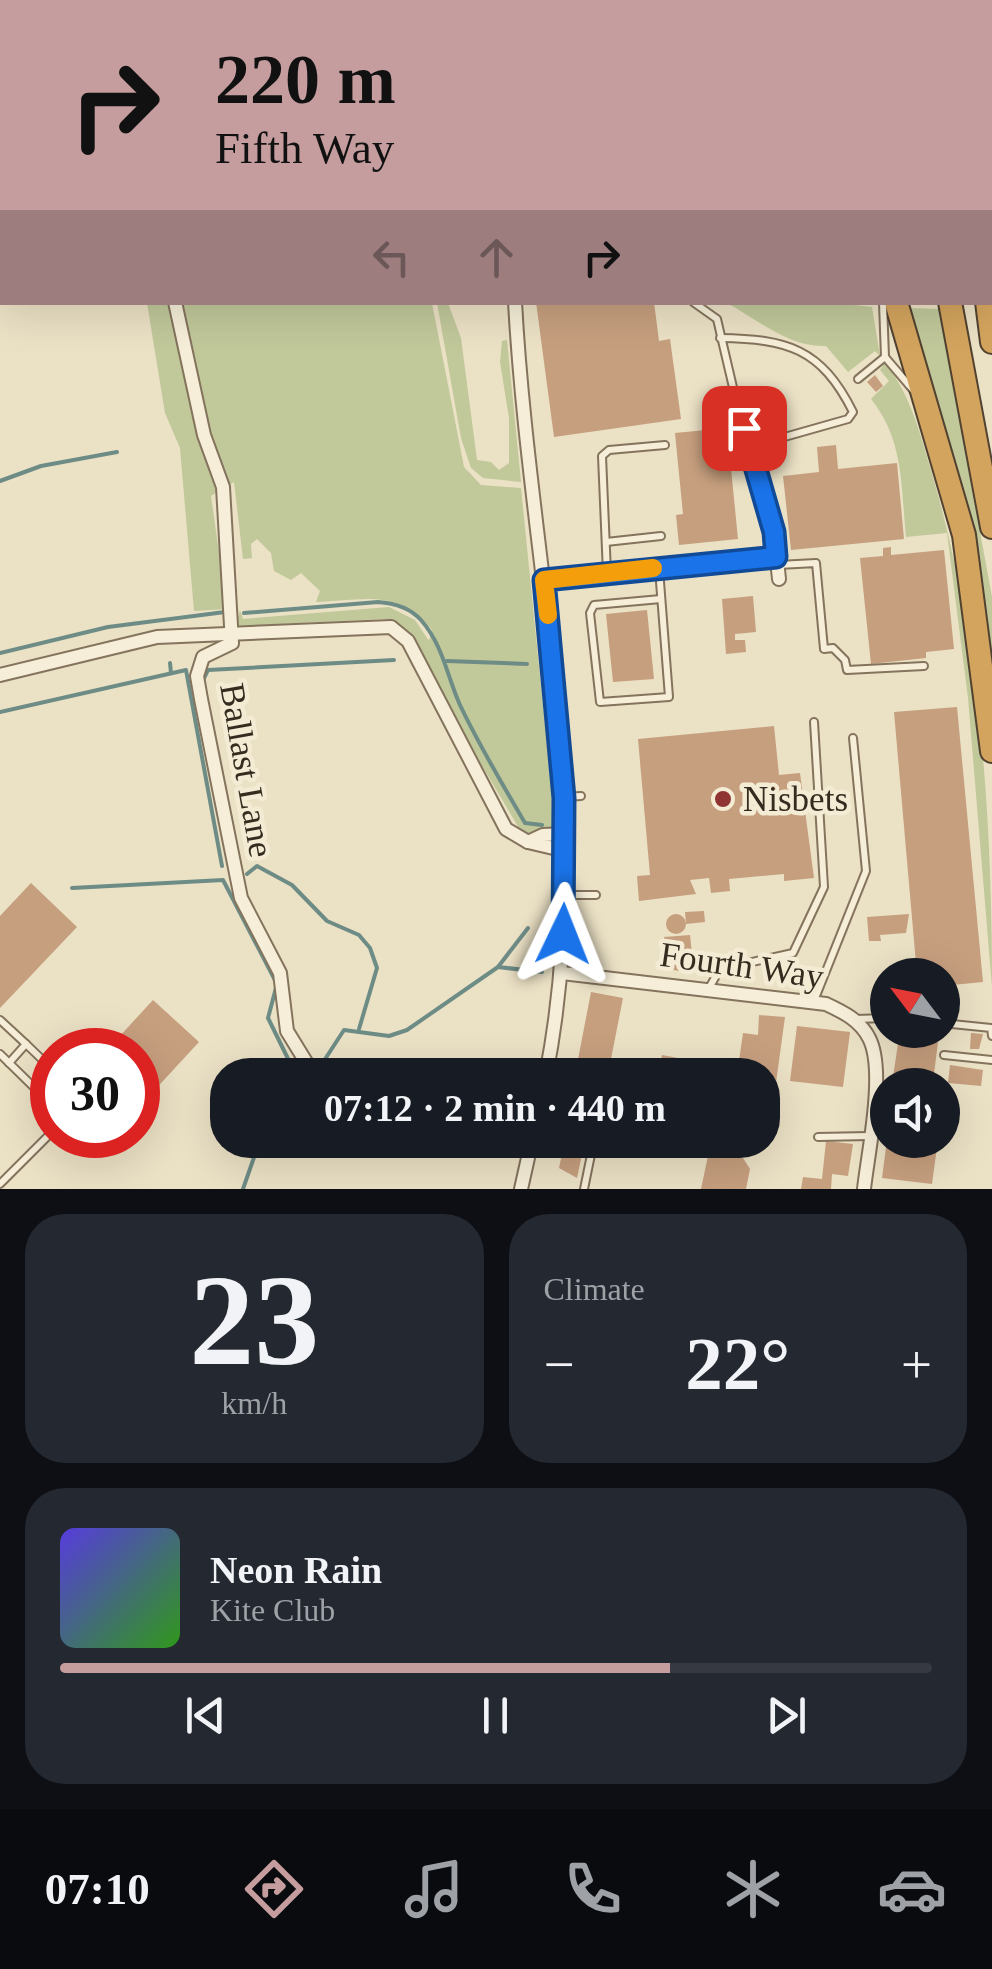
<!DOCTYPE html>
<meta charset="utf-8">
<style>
:root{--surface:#171b24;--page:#242831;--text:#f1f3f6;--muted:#9ea1a6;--line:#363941;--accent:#c59d9e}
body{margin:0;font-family:"Times New Roman",serif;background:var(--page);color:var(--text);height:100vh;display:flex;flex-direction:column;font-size:38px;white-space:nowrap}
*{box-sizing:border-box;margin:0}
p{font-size:32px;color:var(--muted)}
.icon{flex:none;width:55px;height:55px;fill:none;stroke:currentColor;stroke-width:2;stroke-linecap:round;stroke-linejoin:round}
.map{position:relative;height:1189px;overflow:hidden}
.details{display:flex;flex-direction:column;gap:25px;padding:25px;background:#0d0f14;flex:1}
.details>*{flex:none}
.guide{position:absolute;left:0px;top:0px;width:992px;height:305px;box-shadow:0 10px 40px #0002;background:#c59d9e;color:#111;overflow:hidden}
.needle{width:65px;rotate:302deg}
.controls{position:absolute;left:870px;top:958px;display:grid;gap:20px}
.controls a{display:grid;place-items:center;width:90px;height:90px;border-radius:50%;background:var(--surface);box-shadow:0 10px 40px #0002;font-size:50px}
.speed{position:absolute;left:30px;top:1028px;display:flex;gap:20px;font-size:50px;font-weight:700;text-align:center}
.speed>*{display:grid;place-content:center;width:130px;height:130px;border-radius:50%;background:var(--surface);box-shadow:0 10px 40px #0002;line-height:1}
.speed .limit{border:15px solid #d22;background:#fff;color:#111}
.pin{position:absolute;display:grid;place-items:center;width:85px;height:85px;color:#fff;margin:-42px;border-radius:20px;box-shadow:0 5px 15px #0006}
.me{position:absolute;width:110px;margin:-55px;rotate:2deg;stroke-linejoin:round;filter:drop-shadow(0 0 8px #0008)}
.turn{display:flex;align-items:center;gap:35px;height:210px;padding:0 50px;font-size:45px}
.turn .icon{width:130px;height:130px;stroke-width:2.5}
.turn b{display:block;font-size:70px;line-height:85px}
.lanes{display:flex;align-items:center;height:95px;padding:0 50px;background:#0003;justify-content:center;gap:50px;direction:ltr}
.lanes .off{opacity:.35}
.big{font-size:75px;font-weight:700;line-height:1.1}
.details .card{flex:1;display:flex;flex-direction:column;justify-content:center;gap:15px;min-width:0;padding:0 35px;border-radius:40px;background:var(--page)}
.details .dial{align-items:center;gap:0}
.dial b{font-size:130px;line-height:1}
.song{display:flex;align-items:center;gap:30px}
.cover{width:120px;height:120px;border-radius:15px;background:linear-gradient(135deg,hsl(250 70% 55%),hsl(110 70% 35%))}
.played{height:10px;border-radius:5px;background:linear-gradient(90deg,var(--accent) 70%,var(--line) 70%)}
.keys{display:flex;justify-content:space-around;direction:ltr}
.heat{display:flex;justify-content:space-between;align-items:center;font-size:55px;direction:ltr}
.details .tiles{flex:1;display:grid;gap:25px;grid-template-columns:1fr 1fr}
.card:last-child{grid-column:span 2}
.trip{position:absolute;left:210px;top:1058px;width:570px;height:100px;border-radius:40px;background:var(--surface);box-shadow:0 10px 40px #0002;font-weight:700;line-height:100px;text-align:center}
.menu{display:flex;height:160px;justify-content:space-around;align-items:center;background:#090b0e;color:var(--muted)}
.menu .icon{width:70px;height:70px}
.menu .selected{color:var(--accent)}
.menu b{font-size:45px;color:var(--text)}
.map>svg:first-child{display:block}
</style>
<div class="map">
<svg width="992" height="1189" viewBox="0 0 992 1189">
<rect width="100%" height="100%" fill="#ebe1c5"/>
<g fill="#c1c89a">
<path d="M828,302L872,307L880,356L875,351L848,372L826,346C790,348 758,320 727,303Z"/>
<path d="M147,303H432L464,467L481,485L521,488L555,825C546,834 529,836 520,830L465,737L414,636L397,622L384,619L236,626L240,610L243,619L389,607L415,620L429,641L432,630C400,588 363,600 316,602L320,591L301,573L291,580L274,571L271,553L257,539L251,544L252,558L243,559L234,482L211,496L227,609L194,611L180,448L165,413Z"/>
<polygon points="437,303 448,303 461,338 477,460 491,462 499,470 509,463 509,418 500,362 502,341 507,340 521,482 483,478 471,468 461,438"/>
<polygon points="907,308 939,309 992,597 992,682 975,552 953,457"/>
<path d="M885,363C910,394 919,430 930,467C980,634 992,813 992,987L968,698L947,533L906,537C901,486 904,440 871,399L889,381L880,370Z"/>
</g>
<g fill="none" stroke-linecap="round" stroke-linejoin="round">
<g stroke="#6e8c86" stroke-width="4">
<polyline points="0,235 2,235"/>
<polyline points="0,481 41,466 117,452"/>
<path d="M244,613L378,602C394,603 410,608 421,620C443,645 447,676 460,705C479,745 502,784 525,823L542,825"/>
<polyline points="0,653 108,627 225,612"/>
<polyline points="447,661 527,664"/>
<polyline points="170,663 171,673"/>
<polyline points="203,680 208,670 394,660"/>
<polyline points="0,712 186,670 222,866"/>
<polyline points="247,874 257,866 292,885 327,921 359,935 370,948 377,968 359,1029"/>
<polyline points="72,888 223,880 277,984 268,1018 296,1075"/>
<polyline points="498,967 528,928"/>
<polyline points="318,1070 344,1030 389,1036 407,1030 498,967 542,972"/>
<polyline points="243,1189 260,1140"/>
</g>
</g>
<g fill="#c69f7e">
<polygon points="536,302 654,302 659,341 670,339 681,419 554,437"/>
<polygon points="875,375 883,386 876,392 867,382"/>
<polygon points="727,428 738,539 679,545 676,515 683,514 675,433"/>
<polygon points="836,445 838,469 897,463 904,539 791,550 783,476 819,472 817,447"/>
<polygon points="891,547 891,555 944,550 954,649 926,652 926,658 871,664 860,558 883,556 883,548"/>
<polygon points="753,596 756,632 735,634 735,640 745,640 746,652 726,654 722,599"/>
<polygon points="647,610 654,679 613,682 606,614"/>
<polygon points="957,707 983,982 942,986 942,975 917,975 894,712"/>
<polygon points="774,726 779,775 800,773 814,878 784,881 784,874 729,879 730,891 711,893 709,878 690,880 696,894 639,901 637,876 650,875 638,739"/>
<polygon points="31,883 77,927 0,1008 0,916"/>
<polygon points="704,911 705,922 686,924 685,912"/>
<polygon points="909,914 906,933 880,935 881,941 869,941 867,917"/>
<circle cx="676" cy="924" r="10"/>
<polygon points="690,935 694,973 666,969 664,937"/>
<polygon points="591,992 623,998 610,1064 608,1075 575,1075"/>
<polygon points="153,1000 199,1042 138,1108 138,1050 107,1050"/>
<polygon points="759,1015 785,1017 775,1090 762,1088 762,1075 737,1075 743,1033 758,1035"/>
<polygon points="797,1026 850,1032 843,1087 790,1081"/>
<polygon points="971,1033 983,1034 979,1049 970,1049"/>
<polygon points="899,1037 938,1042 933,1082 893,1077"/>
<polygon points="662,1055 694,1061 692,1075 658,1075"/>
<polygon points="950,1065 983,1070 981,1086 948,1083"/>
<polygon points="565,1140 585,1140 577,1178 559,1168"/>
<polygon points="887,1140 938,1140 932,1184 882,1178"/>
<polygon points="826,1141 853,1144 848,1176 832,1174 831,1189 801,1189 803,1177 822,1179"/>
<polygon points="709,1151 743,1158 750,1169 746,1189 701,1189"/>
</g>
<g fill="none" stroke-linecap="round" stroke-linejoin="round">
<g stroke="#84735d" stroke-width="10">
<g id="lane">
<polyline points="496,0 497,2"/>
<polyline points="481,2 482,0"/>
<polyline points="693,302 717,319 739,413"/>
<polyline points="883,303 885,357 914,391"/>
<path d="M720,338C787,339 821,348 853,412L848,419L749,447"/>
<polyline points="858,379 885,357"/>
<polyline points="606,542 661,536"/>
<polyline points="778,565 816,563 824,649 833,648 845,660 847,670 924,666"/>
<polyline points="659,569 669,697 600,702 590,613 594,605 661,599"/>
<polyline points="607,573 602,456 609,450 665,445"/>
<polyline points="564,797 581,796"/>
<polyline points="566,895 596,895"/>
<polyline points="709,988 720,969 793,953 824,887 814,722"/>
<polyline points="814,1001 866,871 853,738"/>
<polyline points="855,1019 888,1018"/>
<polyline points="0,1020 26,1044"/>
<polyline points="942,1023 991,1028 992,1036"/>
<polyline points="0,1054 52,1105"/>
<polyline points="944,1055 992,1060"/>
<polyline points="9,1063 26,1044 52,1069"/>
<polyline points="84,1135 88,1139"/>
<polyline points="818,1137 869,1136"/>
<polyline points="0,1184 52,1132"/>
<polyline points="584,1189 594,1140"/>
</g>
</g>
<g stroke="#84735d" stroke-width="16">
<g id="street">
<polyline points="175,302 204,435 223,487 232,643 203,657 197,676 201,699 241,898 280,973 287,1031 314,1075"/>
<path d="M515,302C529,560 597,817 546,1075"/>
<polyline points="740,414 774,532 779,579"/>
<polyline points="545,580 776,557"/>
<polyline points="0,675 157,637 391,627 408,641 506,829 528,842"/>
<polyline points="565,834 543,835 528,842 566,851"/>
<path d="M562,973L826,1004C843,1012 860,1020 869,1038C886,1070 868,1152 864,1189"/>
<polyline points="521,1189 532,1140"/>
</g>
</g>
<g stroke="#665540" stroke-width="21">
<polyline id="secondary" points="0,222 2,222"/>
</g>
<g stroke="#524231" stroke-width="26">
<g id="highway">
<polyline points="770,0 771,2"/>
<polyline points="813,0 813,2"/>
<polyline points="889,0 889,2"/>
<polyline points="951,0 951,2"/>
<polyline points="980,0 981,2"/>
<polyline points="990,83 992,100"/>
<polyline points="896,302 964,535 992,751"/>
<polyline points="950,302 992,527"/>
<polyline points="987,302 992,342"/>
</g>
</g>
<use href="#lane" stroke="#f6eed8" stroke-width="6"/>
<use href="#street" stroke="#f6eed8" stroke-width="12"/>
<use href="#secondary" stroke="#f6eed8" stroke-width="18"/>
<use href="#highway" stroke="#d3a45d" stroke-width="22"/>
</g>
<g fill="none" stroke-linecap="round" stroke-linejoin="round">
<g stroke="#114b97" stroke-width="25">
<polyline id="route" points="563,934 564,798 544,580 776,557 774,532 744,428"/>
</g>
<use href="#route" stroke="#1a73e8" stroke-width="18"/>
<polyline stroke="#f59e0b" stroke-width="18" points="548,615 544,580 653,568"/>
</g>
<circle fill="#8f3432" stroke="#f3ebd4" stroke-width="4" cx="723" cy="799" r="10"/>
<g text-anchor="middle" stroke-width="9" stroke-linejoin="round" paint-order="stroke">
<g font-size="35" fill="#362b1f" stroke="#f3ebd4">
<text transform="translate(247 770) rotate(80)" y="12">Ballast Lane</text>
<text transform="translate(742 965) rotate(8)" y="12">Fourth Way</text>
</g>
<g font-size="35" fill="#362b1f" stroke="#f3ebd4" text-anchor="start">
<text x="743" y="811">Nisbets</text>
</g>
</g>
</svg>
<div class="controls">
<a><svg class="needle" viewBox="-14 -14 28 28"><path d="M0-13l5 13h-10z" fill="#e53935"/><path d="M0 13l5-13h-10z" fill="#9ea1a6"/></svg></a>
<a><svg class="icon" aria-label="sound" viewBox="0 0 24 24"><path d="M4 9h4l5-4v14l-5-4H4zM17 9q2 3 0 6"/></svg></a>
</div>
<div class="speed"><div class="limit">30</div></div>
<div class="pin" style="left:744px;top:428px;background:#d93025"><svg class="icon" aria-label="arrive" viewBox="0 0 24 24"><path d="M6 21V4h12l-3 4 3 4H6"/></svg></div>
<svg class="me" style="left:563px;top:934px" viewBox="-20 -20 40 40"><path d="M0-17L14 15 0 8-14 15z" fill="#1a73e8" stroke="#fff" stroke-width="4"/></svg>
<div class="trip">07:12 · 2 min · 440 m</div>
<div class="guide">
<div class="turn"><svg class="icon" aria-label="right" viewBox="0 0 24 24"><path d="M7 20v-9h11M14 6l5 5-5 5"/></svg><div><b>220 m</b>Fifth Way</div></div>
<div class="lanes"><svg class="icon off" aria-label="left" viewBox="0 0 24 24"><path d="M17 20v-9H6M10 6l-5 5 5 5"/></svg><svg class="icon off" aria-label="ahead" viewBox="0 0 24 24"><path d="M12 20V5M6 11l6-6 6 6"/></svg><svg class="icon" aria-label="right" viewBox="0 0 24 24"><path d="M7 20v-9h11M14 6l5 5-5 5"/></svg></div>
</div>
</div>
<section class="details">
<div class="tiles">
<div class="card dial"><b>23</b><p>km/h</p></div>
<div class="card"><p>Climate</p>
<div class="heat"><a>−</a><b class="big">22°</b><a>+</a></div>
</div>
<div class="card">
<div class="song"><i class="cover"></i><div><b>Neon Rain</b><p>Kite Club</p></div></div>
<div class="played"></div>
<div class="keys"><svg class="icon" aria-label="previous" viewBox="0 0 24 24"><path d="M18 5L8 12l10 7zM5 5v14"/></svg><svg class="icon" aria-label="pause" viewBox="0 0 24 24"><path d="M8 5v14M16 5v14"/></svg><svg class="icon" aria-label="next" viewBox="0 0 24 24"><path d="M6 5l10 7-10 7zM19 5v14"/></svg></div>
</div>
</div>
</section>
<nav class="menu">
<b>07:10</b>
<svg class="icon selected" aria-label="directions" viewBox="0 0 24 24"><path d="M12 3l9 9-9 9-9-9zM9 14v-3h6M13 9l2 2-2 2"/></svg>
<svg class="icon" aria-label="music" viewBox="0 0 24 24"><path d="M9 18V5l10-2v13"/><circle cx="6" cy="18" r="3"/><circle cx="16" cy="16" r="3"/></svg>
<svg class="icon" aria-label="phone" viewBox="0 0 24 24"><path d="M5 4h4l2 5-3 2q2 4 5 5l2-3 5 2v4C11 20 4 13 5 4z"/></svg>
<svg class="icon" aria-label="climate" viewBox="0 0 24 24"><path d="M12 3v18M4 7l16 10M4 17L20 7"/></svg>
<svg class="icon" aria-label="car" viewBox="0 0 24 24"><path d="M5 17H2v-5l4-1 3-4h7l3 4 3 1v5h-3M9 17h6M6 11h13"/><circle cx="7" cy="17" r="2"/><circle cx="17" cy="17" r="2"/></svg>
</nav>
